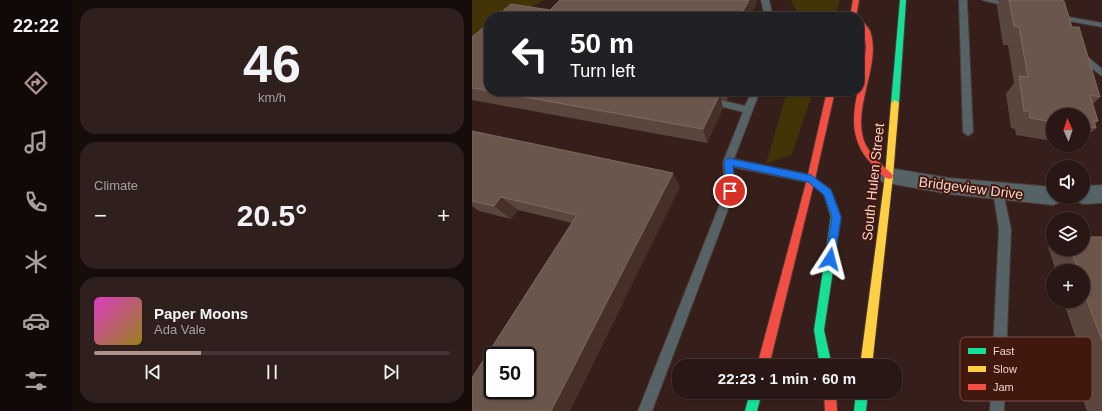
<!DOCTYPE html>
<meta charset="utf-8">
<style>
:root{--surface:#281714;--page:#30201d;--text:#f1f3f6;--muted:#a59fa0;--line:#443634;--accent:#af938d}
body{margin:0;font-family:Helvetica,sans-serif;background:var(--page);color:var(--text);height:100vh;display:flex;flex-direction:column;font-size:15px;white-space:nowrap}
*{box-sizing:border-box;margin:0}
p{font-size:13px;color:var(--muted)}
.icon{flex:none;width:22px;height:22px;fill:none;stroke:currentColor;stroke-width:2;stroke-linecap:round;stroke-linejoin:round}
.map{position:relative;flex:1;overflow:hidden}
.sheet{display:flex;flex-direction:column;gap:8px;padding:8px;background:#160d0b;width:400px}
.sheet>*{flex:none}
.guide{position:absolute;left:12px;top:12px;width:380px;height:84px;border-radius:16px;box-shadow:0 1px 3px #0004,0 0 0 1px var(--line);background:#202124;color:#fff;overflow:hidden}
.needle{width:26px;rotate:357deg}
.fabs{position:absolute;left:574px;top:108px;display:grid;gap:8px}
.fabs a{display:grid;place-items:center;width:44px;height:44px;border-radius:50%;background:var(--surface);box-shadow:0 1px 3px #0004,0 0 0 1px var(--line);font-size:20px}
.speed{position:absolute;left:12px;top:347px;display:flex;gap:8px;font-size:20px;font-weight:700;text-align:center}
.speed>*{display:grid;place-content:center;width:52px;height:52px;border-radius:50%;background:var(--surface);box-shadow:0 1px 3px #0004,0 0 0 1px var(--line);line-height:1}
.speed .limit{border:2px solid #111;border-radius:6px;background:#fff;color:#111}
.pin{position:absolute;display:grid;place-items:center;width:34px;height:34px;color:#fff;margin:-17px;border:2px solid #fff;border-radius:50%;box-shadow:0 1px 4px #0007}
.me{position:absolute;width:44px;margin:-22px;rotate:9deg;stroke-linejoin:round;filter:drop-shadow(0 0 3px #0008)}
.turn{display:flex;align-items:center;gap:14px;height:84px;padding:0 20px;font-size:18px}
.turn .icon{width:52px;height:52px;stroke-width:2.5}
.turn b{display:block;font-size:28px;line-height:34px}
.big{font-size:30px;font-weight:700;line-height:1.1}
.sheet .tile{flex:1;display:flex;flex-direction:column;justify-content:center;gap:6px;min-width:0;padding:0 14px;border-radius:16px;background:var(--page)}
.sheet .dial{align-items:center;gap:0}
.dial b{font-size:52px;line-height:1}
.song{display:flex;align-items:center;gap:12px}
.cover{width:48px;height:48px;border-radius:6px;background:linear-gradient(135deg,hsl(310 70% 55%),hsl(50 70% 35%))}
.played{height:4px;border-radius:2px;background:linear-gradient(90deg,var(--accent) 30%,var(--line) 30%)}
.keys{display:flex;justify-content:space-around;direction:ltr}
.heat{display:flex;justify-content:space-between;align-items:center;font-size:22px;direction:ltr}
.trip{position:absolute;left:200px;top:359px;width:230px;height:40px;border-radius:16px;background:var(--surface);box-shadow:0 1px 3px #0004,0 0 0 1px var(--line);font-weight:700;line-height:40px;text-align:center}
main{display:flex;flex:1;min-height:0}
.tab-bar{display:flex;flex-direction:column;width:72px;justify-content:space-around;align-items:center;background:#100908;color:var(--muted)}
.tab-bar .icon{width:28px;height:28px}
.tab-bar .on{color:var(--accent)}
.tab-bar b{font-size:18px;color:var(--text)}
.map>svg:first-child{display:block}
</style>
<main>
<nav class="tab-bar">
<b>22:22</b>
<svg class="icon on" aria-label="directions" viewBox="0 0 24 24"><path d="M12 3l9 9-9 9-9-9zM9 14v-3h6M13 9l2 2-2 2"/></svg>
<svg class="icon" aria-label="music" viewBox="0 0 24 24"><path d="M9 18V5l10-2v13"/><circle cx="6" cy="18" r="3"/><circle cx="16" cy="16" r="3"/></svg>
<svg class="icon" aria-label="phone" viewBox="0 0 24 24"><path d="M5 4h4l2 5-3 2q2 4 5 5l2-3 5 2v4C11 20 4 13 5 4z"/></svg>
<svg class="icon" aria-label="climate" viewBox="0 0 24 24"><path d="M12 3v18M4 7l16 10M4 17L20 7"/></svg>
<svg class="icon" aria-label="car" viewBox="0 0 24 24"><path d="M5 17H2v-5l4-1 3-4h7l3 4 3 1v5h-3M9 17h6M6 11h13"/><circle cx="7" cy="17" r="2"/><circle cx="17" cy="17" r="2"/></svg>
<svg class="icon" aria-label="filters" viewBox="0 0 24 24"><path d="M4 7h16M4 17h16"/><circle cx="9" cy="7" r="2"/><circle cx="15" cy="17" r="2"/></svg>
</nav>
<section class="sheet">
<div class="tile dial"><b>46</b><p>km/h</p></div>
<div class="tile"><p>Climate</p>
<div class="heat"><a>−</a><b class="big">20.5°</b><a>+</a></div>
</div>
<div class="tile">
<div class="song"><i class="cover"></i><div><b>Paper Moons</b><p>Ada Vale</p></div></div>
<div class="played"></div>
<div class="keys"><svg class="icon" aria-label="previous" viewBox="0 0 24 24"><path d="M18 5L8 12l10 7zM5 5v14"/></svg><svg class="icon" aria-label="pause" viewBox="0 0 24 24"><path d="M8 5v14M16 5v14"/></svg><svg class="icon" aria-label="next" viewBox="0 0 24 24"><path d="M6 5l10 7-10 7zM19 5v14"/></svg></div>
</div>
</section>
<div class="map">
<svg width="630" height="411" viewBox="0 0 630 411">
<rect width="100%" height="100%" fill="#361f1a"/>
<g fill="#423406">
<polygon points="0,0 72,0 42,17 17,17 17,34 0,49"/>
<polygon points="319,0 368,0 363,17 327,17"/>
<polygon points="315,91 341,91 320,154 294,164"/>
</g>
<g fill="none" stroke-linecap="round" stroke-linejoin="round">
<g stroke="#4d3a35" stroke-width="2">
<g id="lane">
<polygon points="289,0 297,0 301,17 293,17"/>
<polygon points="487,0 495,0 501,132 496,136 491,132"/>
<polygon points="510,0 524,0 545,6 541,8"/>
<polygon points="580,14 630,23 630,27 580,18"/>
<polygon points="608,48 611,49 616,57 630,69 630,76 610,61 604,51"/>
<polygon points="280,91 288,91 262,159 339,175 343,176 344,179 343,182 339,183 261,167 263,191 180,411 166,411 253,191 251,162 271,112 233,102 231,100 236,97 273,106"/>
<polygon points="526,188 530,189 531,192 539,229 532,411 518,411 527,229 521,192 522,189"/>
</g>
</g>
<g stroke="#4d3a35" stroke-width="2">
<g id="street">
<polygon points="417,168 477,178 581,187 581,197 591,197 588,202 581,205 477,194 410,182 407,176 410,170"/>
<polygon points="630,185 630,203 611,204 604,201 602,197 611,197 611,186"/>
</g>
</g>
<g stroke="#4d3a35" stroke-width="2">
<g id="fast">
<polygon points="428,0 434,0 427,103 423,106 419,103"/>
<polygon points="339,175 359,190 369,217 352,330 360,366 348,366 342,330 359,217 352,195 335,179 336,177"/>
<polygon points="278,392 290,392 285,411 273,411"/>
<polygon points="384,392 396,392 394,411 382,411"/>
</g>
</g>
<g stroke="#4d3a35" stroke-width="2">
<polygon id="slow" points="423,100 427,103 421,176 400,366 388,366 413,176 419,103"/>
</g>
<g stroke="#4d3a35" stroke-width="2">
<g id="jam">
<polygon points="381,0 387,0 384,17 378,17"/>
<path d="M387,18L389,19C392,23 396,27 398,31C410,64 380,106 392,141C397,154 410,165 420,174L421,176L420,178L417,179C410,177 404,169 399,163C366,127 391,89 394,47C394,36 387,28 387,18Z"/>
<polygon points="355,91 363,91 343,179 297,366 285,366 335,179"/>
<polygon points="352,392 364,392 365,411 353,411"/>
</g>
</g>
<use href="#lane" fill="#556366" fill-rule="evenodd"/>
<use href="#street" fill="#556366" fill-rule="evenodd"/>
<use href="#fast" fill="#16e098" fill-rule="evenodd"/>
<use href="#slow" fill="#ffcf43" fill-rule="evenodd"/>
<use href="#jam" fill="#f24e42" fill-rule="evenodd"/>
</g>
<g fill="#5b463d">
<polygon points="528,0 587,0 600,27 628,97 621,104 626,121 623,124 624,128 611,140 611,115 581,115 581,141 544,135 543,129 539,128 534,94 542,83 536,45 531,45 525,6"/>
<polygon points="17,23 17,91 261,91 261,93 258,92 255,100 249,99 251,108 235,143 0,100 0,37"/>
<polygon points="0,131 208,187 100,223 46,210 39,219 7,211 0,206"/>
<polygon points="630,237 630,411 615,411 606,384 619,383 593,306 596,305 594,301 611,301 611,271 584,271 576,247 581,244 581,249 611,249"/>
</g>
<g fill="#463028">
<polygon points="277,0 285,0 285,3 278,17 270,13"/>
<polygon points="253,91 258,91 258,92 255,100"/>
<polygon points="248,94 251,108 235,143 231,129"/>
<polygon points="201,173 208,187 98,411 79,411"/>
<polygon points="29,197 46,210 39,219 22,206"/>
</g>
<g fill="#6b564c" stroke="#806960" fill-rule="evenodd">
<polygon points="88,0 277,0 270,13 288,16 287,17 24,17 39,4 78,10"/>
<polygon points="537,0 587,0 592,1 600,27 607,27 628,97 618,95 626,121 622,121 624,128 611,126 611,115 581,115 581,122 558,118 557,111 552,111 547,76 556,77 547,27 542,26"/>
<polygon points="17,23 17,91 0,88 0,37"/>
<polygon points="19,91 238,91 248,94 231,129"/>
<path d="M0,131L201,173L79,411H0V378L105,215L29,197L22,206L0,201ZM21,356H55V390H21Z"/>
<polygon points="611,237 630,237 630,340 614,298 617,298 611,282 611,271 607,271 598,249 611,249"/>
</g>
<polygon fill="#1a73e8" stroke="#114b97" points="256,158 339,175 359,190 369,217 362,263 358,264 354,263 353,259 360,217 352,195 336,182 261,166 263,191 261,193 255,193 252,162"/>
<g text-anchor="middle" stroke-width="4" stroke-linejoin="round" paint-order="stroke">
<g font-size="14" fill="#f0d2cb" stroke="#42170e">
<text transform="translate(401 182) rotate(-84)" y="5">South Hulen Street</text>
<text transform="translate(499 188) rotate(7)" y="5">Bridgeview Drive</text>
</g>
</g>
<rect x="488" y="337" width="132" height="64" rx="6" fill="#42170e" stroke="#764f47" stroke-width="1"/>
<rect x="496" y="348" width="18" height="6" fill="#16e098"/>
<rect x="496" y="366" width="18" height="6" fill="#ffcf43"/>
<rect x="496" y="384" width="18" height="6" fill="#f24e42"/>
<g font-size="11" fill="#f0d2cb">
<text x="521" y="355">Fast</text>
<text x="521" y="373">Slow</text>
<text x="521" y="391">Jam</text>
</g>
</svg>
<div class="fabs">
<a><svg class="needle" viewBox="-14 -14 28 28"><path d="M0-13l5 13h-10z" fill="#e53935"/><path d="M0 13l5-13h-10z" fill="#a59fa0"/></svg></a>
<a><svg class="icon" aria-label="sound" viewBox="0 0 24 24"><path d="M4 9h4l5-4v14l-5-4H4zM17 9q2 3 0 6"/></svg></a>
<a><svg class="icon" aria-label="layers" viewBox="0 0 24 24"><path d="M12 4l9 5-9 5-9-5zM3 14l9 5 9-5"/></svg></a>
<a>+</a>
</div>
<div class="speed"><div class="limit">50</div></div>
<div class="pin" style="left:258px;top:191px;background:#d93025"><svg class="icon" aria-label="arrive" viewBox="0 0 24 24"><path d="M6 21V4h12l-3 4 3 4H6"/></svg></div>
<svg class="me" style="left:358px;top:259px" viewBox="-20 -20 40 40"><path d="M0-17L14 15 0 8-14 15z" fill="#1a73e8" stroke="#fff" stroke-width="4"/></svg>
<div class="trip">22:23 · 1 min · 60 m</div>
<div class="guide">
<div class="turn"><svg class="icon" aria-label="left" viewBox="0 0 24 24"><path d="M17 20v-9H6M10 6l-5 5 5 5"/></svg><div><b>50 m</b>Turn left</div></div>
</div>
</div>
</main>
